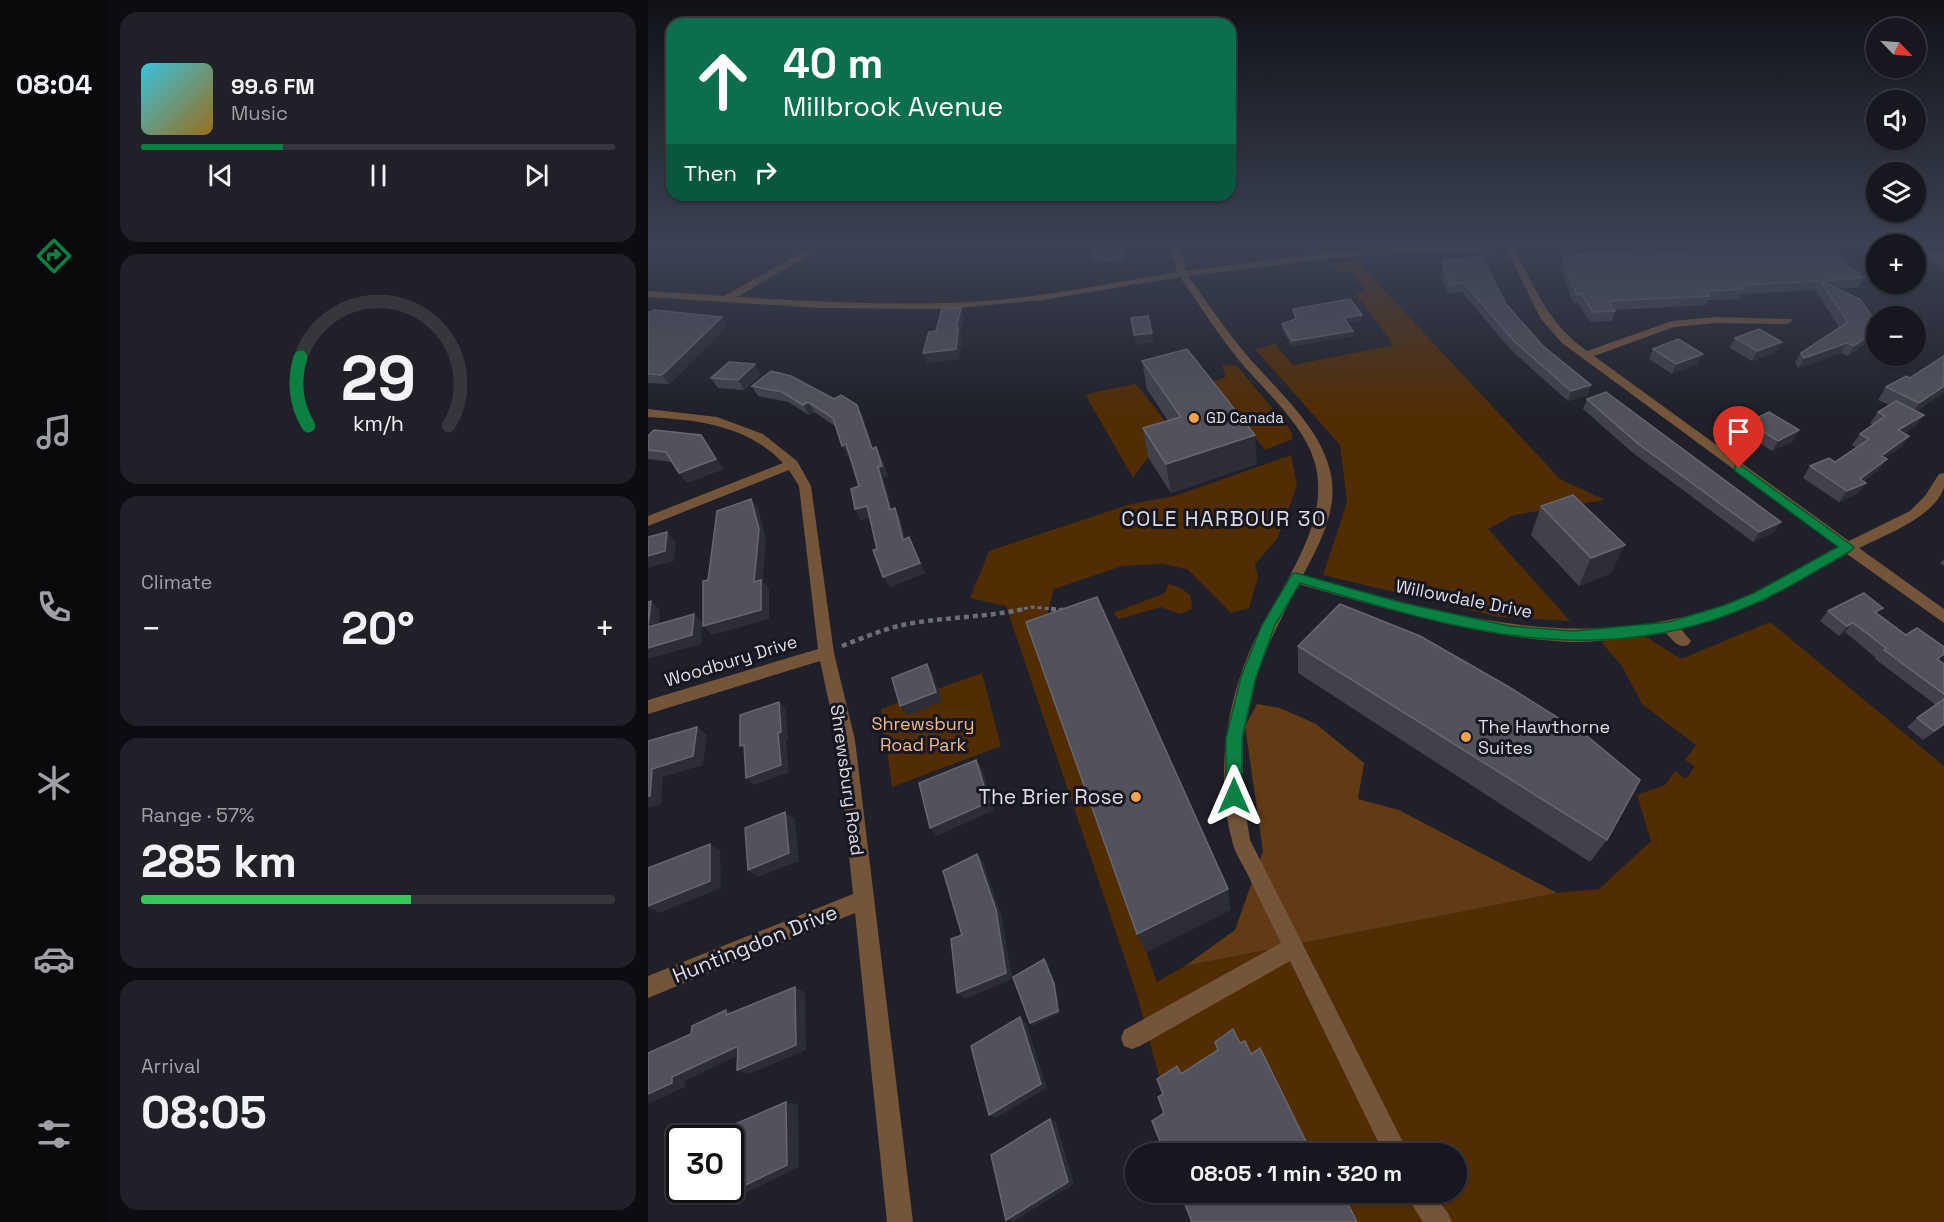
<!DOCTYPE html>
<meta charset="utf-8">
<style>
:root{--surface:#17181f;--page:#202128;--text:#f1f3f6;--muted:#9ea0a4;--line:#36373d;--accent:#0b8043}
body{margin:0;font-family:"Space Grotesk",sans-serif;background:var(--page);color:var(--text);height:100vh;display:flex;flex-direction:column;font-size:22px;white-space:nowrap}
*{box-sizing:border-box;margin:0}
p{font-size:20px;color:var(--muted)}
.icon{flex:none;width:33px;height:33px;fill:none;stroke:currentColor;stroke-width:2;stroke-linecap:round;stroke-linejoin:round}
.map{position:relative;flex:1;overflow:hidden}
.sheet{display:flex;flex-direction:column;gap:12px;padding:12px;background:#0d0d11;width:540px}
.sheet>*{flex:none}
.top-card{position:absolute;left:18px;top:18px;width:570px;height:183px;border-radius:18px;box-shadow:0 2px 4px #0004,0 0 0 2px var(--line);background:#0b6e4f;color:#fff;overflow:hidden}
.needle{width:39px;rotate:115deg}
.controls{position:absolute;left:1218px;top:18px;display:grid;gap:12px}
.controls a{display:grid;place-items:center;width:60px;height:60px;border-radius:50%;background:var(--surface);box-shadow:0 2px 4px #0004,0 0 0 2px var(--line);font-size:30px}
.speed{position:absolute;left:18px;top:1125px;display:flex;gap:12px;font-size:30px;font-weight:700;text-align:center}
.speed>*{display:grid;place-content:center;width:78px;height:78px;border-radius:50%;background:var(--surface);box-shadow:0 2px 4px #0004,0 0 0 2px var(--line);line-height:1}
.speed .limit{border:3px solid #111;border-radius:9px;background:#fff;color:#111}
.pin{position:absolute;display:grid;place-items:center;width:51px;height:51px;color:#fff;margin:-62px -26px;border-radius:50% 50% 50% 0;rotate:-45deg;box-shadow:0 0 6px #0007}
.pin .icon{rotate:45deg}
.me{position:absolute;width:66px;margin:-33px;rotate:0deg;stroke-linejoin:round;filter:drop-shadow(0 0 4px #0008)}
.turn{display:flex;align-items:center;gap:21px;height:126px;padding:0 18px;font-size:27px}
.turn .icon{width:78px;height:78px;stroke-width:2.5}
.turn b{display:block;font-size:42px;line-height:51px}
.then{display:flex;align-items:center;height:57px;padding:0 18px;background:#0003;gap:12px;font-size:22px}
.big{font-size:45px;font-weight:600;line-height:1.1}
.sheet .card{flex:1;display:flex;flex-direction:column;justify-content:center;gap:9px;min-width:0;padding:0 21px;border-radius:18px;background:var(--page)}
.sheet .dial{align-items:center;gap:0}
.dial svg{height:156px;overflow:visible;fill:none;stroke:var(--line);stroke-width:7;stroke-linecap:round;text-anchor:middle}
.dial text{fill:var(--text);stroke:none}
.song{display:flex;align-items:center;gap:18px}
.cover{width:72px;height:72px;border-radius:9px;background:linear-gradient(135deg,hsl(190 70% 55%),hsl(40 70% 35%))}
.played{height:6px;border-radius:3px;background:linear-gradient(90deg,var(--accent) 30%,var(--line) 30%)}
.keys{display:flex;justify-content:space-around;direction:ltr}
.heat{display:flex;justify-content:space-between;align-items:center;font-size:33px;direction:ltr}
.charge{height:9px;border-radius:4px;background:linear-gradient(90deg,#34c759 57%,var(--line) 0)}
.trip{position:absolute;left:477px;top:1143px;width:342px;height:60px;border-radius:30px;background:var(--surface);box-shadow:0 2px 4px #0004,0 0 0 2px var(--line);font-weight:600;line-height:60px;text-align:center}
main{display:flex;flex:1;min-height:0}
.tabs{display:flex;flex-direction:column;width:108px;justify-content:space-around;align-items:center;background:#090a0c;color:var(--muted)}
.tabs .icon{width:42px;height:42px}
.tabs .active{color:var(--accent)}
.tabs b{font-size:27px;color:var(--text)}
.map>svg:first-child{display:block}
</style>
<main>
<nav class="tabs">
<b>08:04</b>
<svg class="icon active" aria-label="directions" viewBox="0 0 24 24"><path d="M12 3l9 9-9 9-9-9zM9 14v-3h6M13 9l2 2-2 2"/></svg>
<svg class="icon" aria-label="music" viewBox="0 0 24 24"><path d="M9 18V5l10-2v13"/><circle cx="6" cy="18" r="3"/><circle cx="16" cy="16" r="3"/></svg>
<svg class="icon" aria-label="phone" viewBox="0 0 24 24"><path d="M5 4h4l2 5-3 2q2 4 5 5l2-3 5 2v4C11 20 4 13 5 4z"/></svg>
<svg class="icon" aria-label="climate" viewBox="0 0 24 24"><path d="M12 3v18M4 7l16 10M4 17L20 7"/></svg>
<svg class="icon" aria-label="car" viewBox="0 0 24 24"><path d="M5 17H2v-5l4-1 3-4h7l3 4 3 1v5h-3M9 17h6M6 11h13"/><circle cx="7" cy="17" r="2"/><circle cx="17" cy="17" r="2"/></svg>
<svg class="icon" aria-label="filters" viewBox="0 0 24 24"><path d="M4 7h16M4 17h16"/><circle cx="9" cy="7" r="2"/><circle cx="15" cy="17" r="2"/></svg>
</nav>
<section class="sheet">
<div class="card">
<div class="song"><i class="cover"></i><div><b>99.6 FM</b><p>Music</p></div></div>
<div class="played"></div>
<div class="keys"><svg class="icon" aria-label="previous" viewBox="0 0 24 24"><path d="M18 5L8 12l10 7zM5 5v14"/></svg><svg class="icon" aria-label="pause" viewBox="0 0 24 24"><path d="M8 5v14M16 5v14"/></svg><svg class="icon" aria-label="next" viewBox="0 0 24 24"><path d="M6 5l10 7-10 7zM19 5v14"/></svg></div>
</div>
<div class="card dial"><svg viewBox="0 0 100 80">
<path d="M14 69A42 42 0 1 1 86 69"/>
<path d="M14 69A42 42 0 0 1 10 34" stroke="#0b8043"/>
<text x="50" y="56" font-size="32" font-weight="700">29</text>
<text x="50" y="72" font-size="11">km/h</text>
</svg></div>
<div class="card"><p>Climate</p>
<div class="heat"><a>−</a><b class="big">20°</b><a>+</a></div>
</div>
<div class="card"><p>Range · 57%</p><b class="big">285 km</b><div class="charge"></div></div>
<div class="card"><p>Arrival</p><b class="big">08:05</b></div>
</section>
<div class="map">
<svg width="1296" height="1222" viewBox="0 0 1296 1222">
<rect width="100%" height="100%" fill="#1f2029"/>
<g fill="#522c03">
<polygon points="709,261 912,479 957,500 866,515 840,529 922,621 850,617 675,575 699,502 692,445 607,349 627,344 645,365 746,345 707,293 718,291 702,271 689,272 685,263"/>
<polygon points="574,365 589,366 644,432 644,439 617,450 565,381 578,377"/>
<polygon points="488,384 537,446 500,457 485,478 438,396 447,392"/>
<polygon points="643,455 649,486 629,539 607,564 610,577 601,608 583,613 539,569 515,564 474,566 406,589 390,650 509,982 537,966 909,893 951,889 1003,841 989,795 1017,785 1027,771 1038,779 1047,766 1037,760 1048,745 994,704 974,666 953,642 989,631 1033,659 1122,622 1296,766 1296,1222 550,1222 542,1193 808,1192 808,1154 532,1153 489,995 358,606 322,598 341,551 483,504 527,496"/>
<polygon points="521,584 533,588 543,596 544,609 532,614 513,607 471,619 465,613 517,593"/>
<polygon points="334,673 353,746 244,787 233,709"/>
</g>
<polygon fill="#623b15" points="609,704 632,708 668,724 716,763 710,799 751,810 909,893 537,966 587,930 615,851 597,726"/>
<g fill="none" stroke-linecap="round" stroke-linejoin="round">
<polyline stroke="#6c6d75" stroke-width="3" stroke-dasharray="4 3" stroke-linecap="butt" points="369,610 384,607 416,610"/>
<g stroke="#6c6d75" stroke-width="4.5" stroke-dasharray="5 4" stroke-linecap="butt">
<polyline points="403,609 416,610"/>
<path d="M194,646C217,637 240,627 265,623C302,617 339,617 376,609"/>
</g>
<g fill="#74553a" fill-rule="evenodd">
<path d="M169,244H180L89,297C159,301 229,305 299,303C376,301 453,285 529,272L523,244H532L538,271L678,253L760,246L949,244L945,247L866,249C888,290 900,323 939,351L1024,321L1068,317L1143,319L1144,321L1139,324L1068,323L1026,327L946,356L1201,541L1262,511L1277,496L1291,474L1296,473C1296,477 1296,483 1296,487C1287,517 1237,535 1211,548L1296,609V623L1199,554L1115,601L1033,629L1043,641L1040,645C1030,649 1025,640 1018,633C987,636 953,643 922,642C829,637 739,609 650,584L616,654L608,677L595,738V796L602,840L761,1154H736L642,961L492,1046L484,1049L476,1046L473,1038L476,1030L633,943C622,920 610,897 599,873C594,863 586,852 584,840C568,781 577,709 601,653C625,594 687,526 666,460C655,424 614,388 590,359C569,333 551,304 532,277L395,300L300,309L171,308L0,297V291L76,296ZM858,249L893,319L914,343L1190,546C1152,567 1116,591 1076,605C930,656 797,614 655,575C671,545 690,511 683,475C674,427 628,390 597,353C577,329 559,302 540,276L678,259L760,252Z"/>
<path d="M0,409L69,417L115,434L149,461L163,486L186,653L207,740L265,1222H239L207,913L0,998V976L205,894L189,740L172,661L0,714V700L170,649L151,486L141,470L0,526V516L135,463C99,425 50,420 0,417Z"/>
<polygon points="756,1192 784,1192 800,1213 804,1222 775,1222"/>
</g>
</g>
<g fill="#40414b">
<polygon points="1066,244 1149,244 1153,248 1216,278 1210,287 1189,289 1228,322 1228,334 1226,337 1200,356 1193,353 1150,368 1147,362 1153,353 1191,327 1167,290 1093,294 1091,299 1060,300 1058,305 966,310 967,311 964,321 942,322 930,303 925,303 912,265 915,256 1010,253 1070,250"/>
<polygon points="476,249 476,261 445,263 443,254"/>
<polygon points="1296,252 1296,271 1278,258 1281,253"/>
<polygon points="795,259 858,304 895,346 940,395 920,401 863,350 814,292 800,293 793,277"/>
<polygon points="645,309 713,320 699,322 705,331 704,336 644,346 634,329 634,324 647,319 645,314"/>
<polygon points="0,312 79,326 21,384 0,383"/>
<polygon points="1087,338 1128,352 1104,361 1082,348"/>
<polygon points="1005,349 1050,364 1024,374 1001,359"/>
<polygon points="494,361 609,464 523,493 500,457 495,428 520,421 499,389"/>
<polygon points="123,371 214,415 225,448 228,447 233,457 240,476 235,478 244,509 247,508 252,519 257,539 261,537 266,548 277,573 242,587 229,549 222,517 213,520 207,509 211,486 201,455 199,456 187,426 166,412 161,415 140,402 110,396 104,386"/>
<polygon points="113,374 96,390 70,388 63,378"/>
<polygon points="1238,387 1296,392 1269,411 1276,415 1267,426 1256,433 1253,447 1237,458 1231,470 1216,481 1218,483 1209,494 1191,502 1155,478 1162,466 1187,462 1208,448 1204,445 1212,434 1225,425 1222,423 1230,412 1241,405 1230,400"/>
<polygon points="939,399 1133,522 1126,532 1105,542 985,453 935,409"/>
<polygon points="1100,422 1151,430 1145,441 1124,451 1095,432"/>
<polygon points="53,435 75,469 39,483 31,473 24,462 0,459 0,436"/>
<polygon points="893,506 963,573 931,586 883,535"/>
<polygon points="1296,559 1296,566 1292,563"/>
<polygon points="1180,611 1230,614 1258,635 1296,647 1296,655 1290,660 1296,664 1296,725 1275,740 1259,727 1269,718 1288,705 1227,659 1228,658 1197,632 1191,636 1172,621"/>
<polygon points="650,646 959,840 942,862 650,673"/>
</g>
<g fill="#2c2d36">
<polygon points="313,308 316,318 312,333 314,338 311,359 279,363 275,353 308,329"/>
<polygon points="714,315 713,320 696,323 696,318"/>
<polygon points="74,317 79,326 21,384 14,375"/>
<polygon points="1228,330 1228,334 1226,337 1200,356 1206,346"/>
<polygon points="705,331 704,336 644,346 644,341"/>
<polygon points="504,333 506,342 488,345 486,335"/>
<polygon points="1134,342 1128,352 1104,361 1109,351"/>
<polygon points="1199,343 1193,353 1150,368 1156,358"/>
<polygon points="1055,354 1050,364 1024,374 1028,364"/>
<polygon points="107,364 113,374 96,390 90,380"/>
<polygon points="943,385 940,395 920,401 923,391"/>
<polygon points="1296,386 1296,392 1262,416 1271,403"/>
<polygon points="160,402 166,412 161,415 155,405"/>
<polygon points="209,405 214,415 229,459 224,449"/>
<polygon points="1276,415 1267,426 1242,441 1250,430"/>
<polygon points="1151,430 1145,441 1124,451 1130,441"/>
<polygon points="53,435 75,469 39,483 31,473"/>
<polygon points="607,435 609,464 523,493 518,464"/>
<polygon points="1261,436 1253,447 1225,467 1233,456"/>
<polygon points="198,444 203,454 199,456 194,446"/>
<polygon points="228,447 233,457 240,476 235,478 248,520 242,510 230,467"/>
<polygon points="1239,459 1231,470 1206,488 1218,483 1209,494 1191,502 1199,491 1212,479"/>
<polygon points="103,499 110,508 118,538 115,582 121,589 121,619 64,635 55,626 106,582"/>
<polygon points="219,506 225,516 213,520 207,509"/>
<polygon points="247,508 252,519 260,550 255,540"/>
<polygon points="1133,522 1126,532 1105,542 1111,532"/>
<polygon points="19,532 28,542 26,561 0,568 0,556"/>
<polygon points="261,537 266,548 277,573 242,587 235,577"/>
<polygon points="977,545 963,573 931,586 943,558"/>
<polygon points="3,601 12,610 10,636 0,627"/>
<polygon points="46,614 55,623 53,644 0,659 0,648"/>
<polygon points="1205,623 1197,632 1191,636 1199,626"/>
<polygon points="279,664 285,674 294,701 259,716 252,706"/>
<polygon points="131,702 138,709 140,739 138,740 141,772 106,785 98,778 130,733"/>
<polygon points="49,727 59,735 55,765 15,777 13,804 0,808 0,796 4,769"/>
<polygon points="328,760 334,768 346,810 289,836 282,828"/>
<polygon points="137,812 147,820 151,861 110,877 100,870"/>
<polygon points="62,844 72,851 73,888 11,913 0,907"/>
<polygon points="329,854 335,862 354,917 364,979 317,999 309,993"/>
<polygon points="580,889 583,910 499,952 489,934"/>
<polygon points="396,959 399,962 408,986 412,1013 385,1026 382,1023"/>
<polygon points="147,987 157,993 158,1050 101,1074 89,1070"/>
<polygon points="78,1010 90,1014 78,1015"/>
<polygon points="372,1017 378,1023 399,1088 348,1118 341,1115"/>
<polygon points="90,1046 101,1050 37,1081 37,1087 0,1104 0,1094 24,1077"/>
<polygon points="138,1102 150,1105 151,1167 75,1204 60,1203"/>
<polygon points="402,1119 408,1122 426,1184 366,1221 358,1220"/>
</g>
<g fill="#51525b" stroke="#676770" stroke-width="1.5">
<polygon points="443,244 474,244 475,251 443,254"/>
<polygon points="1077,244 1149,244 1153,248 1176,247 1216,278 1172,281 1212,299 1228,322 1228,330 1206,346 1199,343 1156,358 1153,353 1200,322 1172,281 1092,285 1096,289 1058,291 1062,296 960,301 967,311 945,312 933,294 928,294 915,256 1007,250 1010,253 1082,249"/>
<polygon points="1296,252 1296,263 1281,253"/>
<polygon points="834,258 858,304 895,346 943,385 923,391 865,340 816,283 802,284 795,268 795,259"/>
<polygon points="702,299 714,315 696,318 705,331 644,341 634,324 648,319 645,309"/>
<polygon points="313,308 308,329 310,328 308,349 275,353 281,332 288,331 294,309"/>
<polygon points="6,310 74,317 14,375 0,374 0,312 4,312"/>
<polygon points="500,316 504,333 486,335 483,318"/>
<polygon points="1111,329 1134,342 1109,351 1087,338"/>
<polygon points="1030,339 1055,354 1028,364 1005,349"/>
<polygon points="539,349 607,435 518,464 495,428 533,417 494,361"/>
<polygon points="1296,356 1296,386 1271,403 1238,387 1258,376 1262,378"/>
<polygon points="81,362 107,364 90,380 63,378"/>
<polygon points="123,371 143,376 186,399 193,395 209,405 224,449 228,447 234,466 230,467 242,510 247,508 255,540 261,537 272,563 235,577 225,550 229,549 219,506 207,509 203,489 211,486 198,444 194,446 185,418 160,402 155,405 134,392 104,386"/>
<polygon points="958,392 1133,522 1111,532 989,443 939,399"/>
<polygon points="1248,401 1276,415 1250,430 1261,436 1233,456 1239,459 1212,479 1218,483 1199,491 1162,466 1181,458 1187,462 1221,439 1212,434 1237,416 1230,412"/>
<polygon points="1121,412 1151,430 1130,441 1100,422"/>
<polygon points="6,430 53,435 68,459 31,473 18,452 0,450 0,436"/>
<polygon points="925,495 977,545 943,558 893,506"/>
<polygon points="103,499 111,529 106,582 113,580 113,610 55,626 55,581 60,580 69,511"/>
<polygon points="19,532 17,551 0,556 0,537"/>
<polygon points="1216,593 1235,608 1227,612 1258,635 1269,628 1296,647 1296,654 1289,659 1296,664 1296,694 1236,650 1238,648 1205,623 1199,626 1180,611"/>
<polygon points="449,597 580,889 489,934 378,622"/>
<polygon points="3,601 0,627 46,614 44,635 0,648 0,602"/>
<polygon points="692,604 772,636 861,687 939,736 992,780 959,840 650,646"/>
<polygon points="279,664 288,692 252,706 244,678"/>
<polygon points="1296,699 1296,724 1286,731 1269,718"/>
<polygon points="131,702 133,732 130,733 133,765 98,778 96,745 92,746 92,715"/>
<polygon points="49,727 45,756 4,769 2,796 0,796 0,741"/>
<polygon points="328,760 341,802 282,828 271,783"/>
<polygon points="137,812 141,853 100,870 97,828"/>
<polygon points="62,844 62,881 0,906 0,868"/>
<polygon points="329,854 348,910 358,973 309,993 303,939 314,935 295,871"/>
<polygon points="396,959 406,984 410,1011 382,1023 365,977"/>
<polygon points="147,987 148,1045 89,1070 90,1046 24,1077 24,1083 0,1094 0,1053 43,1034 44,1026 78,1010 78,1015"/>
<polygon points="372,1017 393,1084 341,1115 323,1046"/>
<polygon points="585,1029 592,1043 597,1041 603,1054 612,1048 664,1154 517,1154 504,1121 516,1113 510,1097 515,1094 509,1079 529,1066 533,1074 570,1050 567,1042"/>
<polygon points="138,1102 139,1165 60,1203 60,1190 82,1190 82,1138 55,1138"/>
<polygon points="402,1119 420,1182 358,1220 343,1155"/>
<polygon points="532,1192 694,1192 709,1222 544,1222"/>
</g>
<linearGradient id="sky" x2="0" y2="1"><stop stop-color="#111217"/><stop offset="0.59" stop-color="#3c4254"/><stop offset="1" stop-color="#3c4254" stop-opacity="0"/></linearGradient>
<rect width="1296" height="415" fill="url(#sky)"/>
<path fill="#0b8043" stroke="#07532c" stroke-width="1.5" d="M1091,464L1206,547L1204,550C1166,572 1128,596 1087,612C938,671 797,626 652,583L627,625L608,677L594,738V796L592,801L586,803L580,801L578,796V738L593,677L614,625L644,574L648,573L751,602L861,626L925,631L1021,622L1077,605L1106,593L1190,547L1087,471V466Z"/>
<g fill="#f9a04c" stroke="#161720" stroke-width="2">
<circle cx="546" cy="418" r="6"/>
<circle cx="818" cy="737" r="6"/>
<circle cx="488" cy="797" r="6"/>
</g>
<g text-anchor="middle" stroke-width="6" stroke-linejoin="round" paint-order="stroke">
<g font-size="15" fill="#dddde4" stroke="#161720" text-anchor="start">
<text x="558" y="423">GD Canada</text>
</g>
<g font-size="18" fill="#dddde4" stroke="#161720">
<text transform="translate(816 599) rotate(11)" y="6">Willowdale Drive</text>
<text transform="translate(83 661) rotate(-17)" y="6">Woodbury Drive</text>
<text transform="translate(199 780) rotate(82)" y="6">Shrewsbury Road</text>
</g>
<g font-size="18" fill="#f2b786" stroke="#161720">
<text x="275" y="730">Shrewsbury<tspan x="275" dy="21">Road Park</tspan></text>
</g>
<g font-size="18" fill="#dddde4" stroke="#161720" text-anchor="start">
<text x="830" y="733">The Hawthorne<tspan x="830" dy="21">Suites</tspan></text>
</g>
<g font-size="21" letter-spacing="1.5" fill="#dddde4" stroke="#161720">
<text x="576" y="526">COLE HARBOUR 30</text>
</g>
<g font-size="21" fill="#dddde4" stroke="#161720" text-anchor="end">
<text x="476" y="804">The Brier Rose</text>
</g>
<g font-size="21" fill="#dddde4" stroke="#161720">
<text transform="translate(107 944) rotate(-22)" y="7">Huntingdon Drive</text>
</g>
</g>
</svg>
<div class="controls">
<a><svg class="needle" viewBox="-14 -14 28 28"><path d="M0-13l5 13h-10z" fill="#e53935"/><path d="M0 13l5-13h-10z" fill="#9ea0a4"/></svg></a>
<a><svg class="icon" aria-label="sound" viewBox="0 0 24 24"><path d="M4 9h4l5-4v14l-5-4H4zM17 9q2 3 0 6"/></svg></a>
<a><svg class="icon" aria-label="layers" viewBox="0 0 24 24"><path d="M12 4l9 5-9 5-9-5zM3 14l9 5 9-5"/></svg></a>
<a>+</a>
<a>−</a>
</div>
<div class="speed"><div class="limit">30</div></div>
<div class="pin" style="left:1091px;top:468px;background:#d93025"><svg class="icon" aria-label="arrive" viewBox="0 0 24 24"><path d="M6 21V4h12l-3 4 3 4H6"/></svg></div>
<svg class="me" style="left:586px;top:796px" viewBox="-20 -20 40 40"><path d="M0-17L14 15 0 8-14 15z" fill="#0b8043" stroke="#fff" stroke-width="4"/></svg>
<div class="trip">08:05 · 1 min · 320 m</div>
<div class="top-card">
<div class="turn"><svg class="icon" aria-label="ahead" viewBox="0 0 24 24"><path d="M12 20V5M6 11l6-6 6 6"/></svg><div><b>40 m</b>Millbrook Avenue</div></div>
<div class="then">Then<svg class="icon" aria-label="right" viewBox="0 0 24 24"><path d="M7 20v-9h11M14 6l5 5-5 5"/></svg></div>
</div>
</div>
</main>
